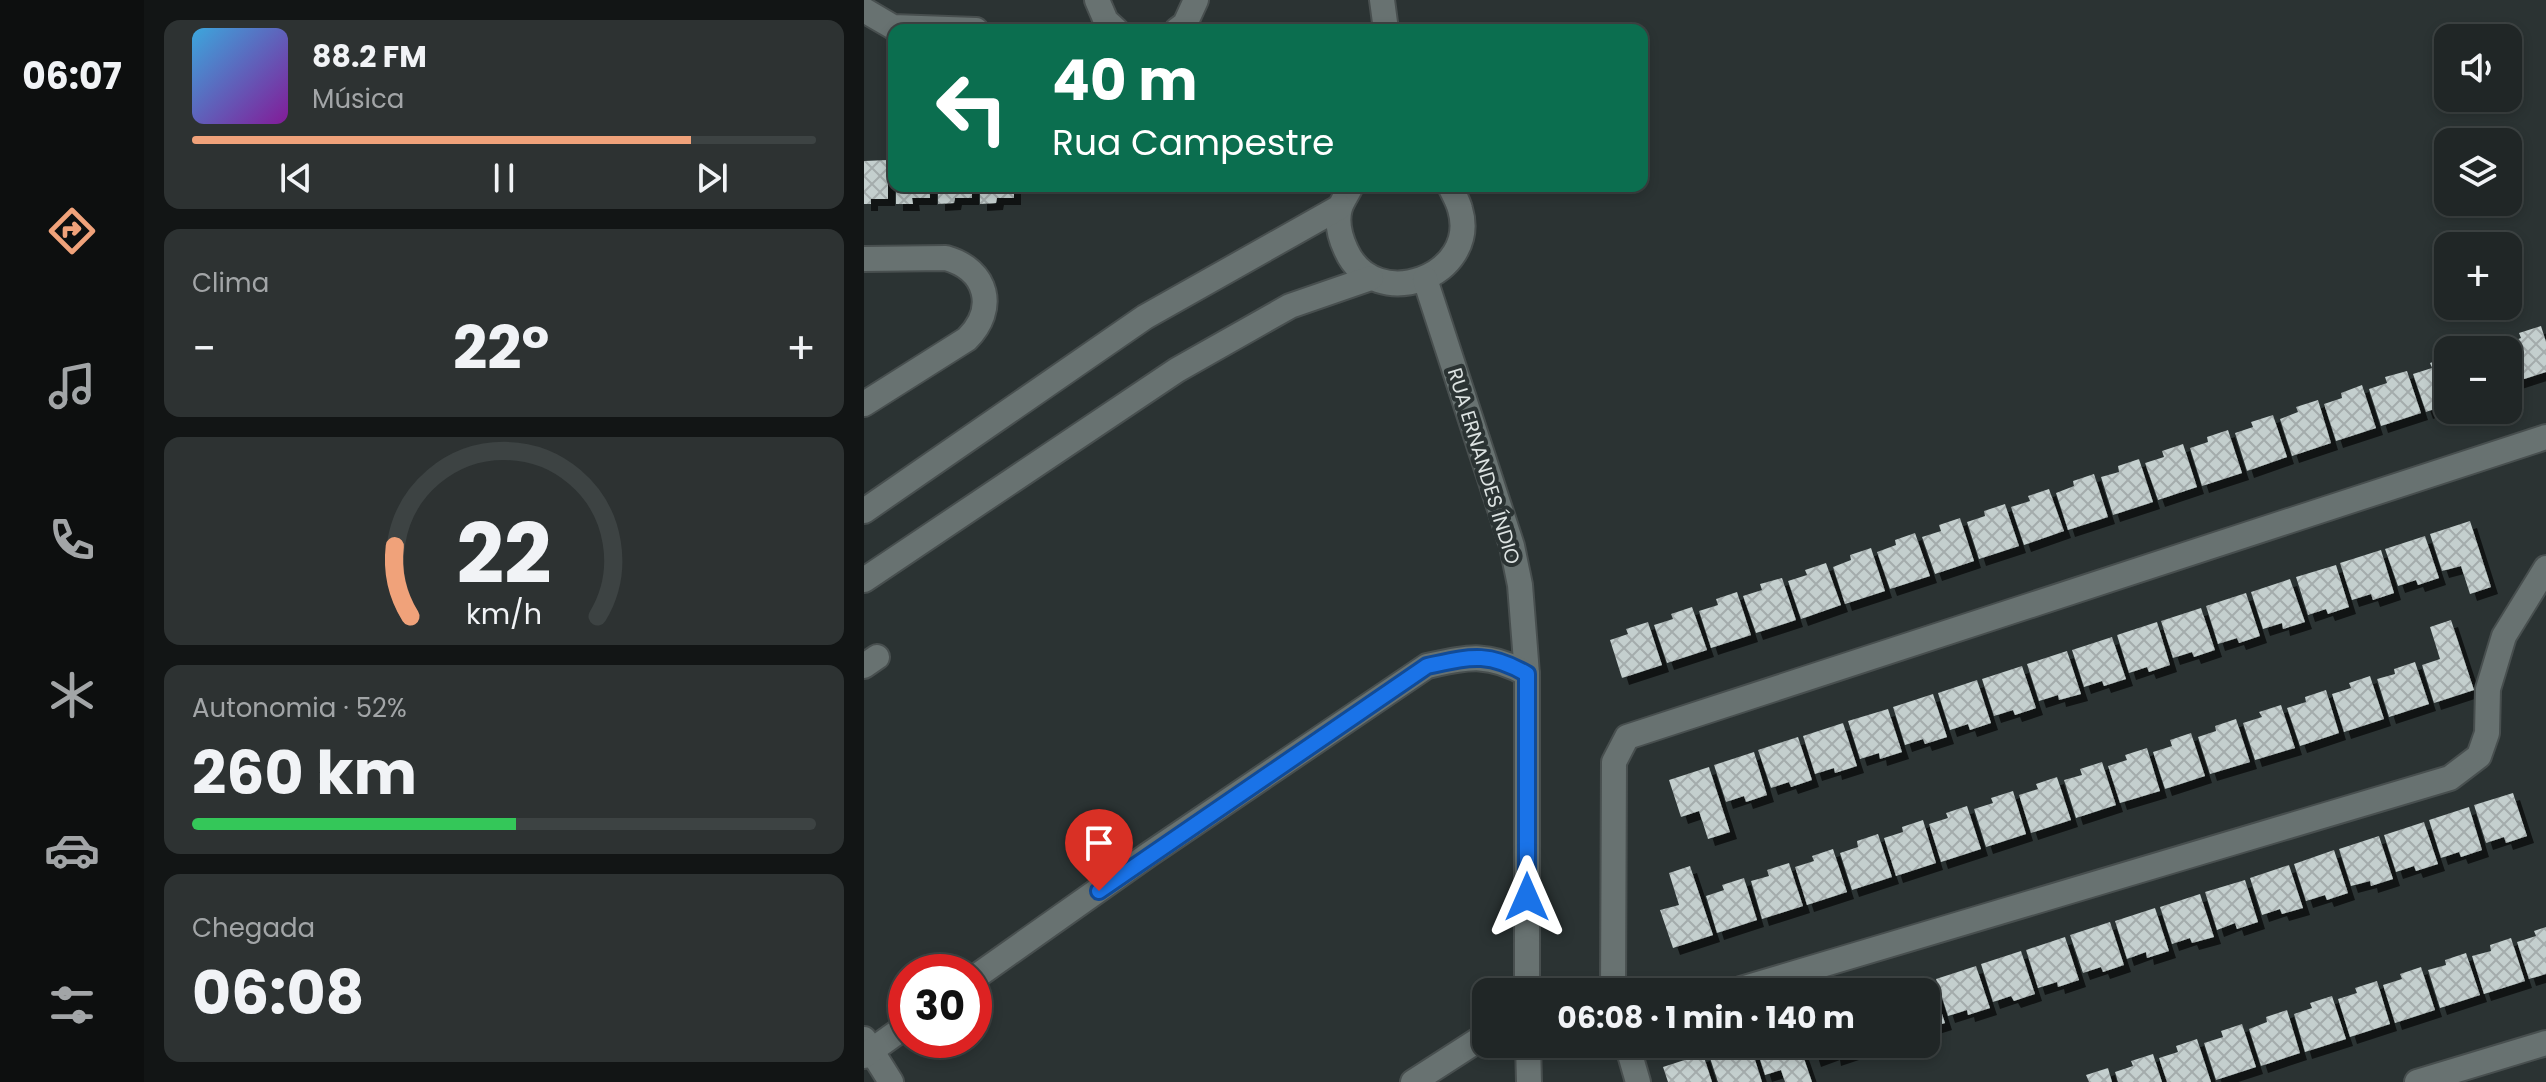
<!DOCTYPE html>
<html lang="pt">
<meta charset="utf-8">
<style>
:root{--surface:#202626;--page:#2d3232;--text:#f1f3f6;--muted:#a2a5a7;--line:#3d4343;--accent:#f0a27a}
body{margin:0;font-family:Poppins,sans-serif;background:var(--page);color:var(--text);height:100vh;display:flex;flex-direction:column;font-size:30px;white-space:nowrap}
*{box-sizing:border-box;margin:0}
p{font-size:26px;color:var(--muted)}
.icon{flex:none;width:44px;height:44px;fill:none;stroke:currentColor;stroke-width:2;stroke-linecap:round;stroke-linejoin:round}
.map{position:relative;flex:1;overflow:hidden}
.drawer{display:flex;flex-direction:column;gap:20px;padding:20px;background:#121515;width:720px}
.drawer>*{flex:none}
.hud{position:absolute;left:24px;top:24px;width:760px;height:168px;border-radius:16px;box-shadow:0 4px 12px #0003,0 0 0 2px var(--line);background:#0b6e4f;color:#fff;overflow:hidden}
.controls{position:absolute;left:1570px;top:24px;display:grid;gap:16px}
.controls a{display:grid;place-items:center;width:88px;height:88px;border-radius:16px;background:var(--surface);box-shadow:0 4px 12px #0003,0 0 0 2px var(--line);font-size:40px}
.speed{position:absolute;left:24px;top:954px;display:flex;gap:16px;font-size:40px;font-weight:700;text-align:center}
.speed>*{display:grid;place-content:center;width:104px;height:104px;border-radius:50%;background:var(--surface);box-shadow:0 4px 12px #0003,0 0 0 2px var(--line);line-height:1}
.speed .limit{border:12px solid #d22;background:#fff;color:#111}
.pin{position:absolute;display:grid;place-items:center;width:68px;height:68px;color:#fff;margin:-82px -34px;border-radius:50% 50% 50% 0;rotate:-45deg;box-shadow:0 0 8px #0007}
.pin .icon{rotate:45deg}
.me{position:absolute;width:88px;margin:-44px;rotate:0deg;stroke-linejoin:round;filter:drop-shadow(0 0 6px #0008)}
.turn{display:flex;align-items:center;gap:28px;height:168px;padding:0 32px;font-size:36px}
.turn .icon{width:104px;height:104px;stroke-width:2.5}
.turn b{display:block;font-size:56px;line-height:68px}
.big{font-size:60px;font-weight:700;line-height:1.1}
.drawer .widget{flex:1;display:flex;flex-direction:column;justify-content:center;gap:12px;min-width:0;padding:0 28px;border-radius:16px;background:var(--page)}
.drawer .dial{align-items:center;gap:0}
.dial svg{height:208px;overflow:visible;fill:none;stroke:var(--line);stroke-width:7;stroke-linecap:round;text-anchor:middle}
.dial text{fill:var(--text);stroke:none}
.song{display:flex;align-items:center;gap:24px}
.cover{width:96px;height:96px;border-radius:12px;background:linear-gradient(135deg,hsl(200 70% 55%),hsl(290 70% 35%))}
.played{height:8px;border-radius:4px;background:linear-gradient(90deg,var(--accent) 80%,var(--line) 80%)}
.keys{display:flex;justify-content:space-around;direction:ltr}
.heat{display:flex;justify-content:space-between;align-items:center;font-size:44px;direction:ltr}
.charge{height:12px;border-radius:6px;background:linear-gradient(90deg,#34c759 52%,var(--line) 0)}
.trip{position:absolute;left:608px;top:978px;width:468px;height:80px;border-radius:16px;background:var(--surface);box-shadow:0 4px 12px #0003,0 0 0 2px var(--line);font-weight:700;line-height:80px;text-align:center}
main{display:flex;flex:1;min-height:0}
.dock{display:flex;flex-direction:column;width:144px;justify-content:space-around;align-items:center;background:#0d0f0f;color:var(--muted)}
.dock .icon{width:56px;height:56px}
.dock .on{color:var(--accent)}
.dock b{font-size:36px;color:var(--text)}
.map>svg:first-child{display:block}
</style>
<main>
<nav class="dock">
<b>06:07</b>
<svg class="icon on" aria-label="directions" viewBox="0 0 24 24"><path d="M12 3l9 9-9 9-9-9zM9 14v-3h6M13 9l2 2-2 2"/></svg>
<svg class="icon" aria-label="music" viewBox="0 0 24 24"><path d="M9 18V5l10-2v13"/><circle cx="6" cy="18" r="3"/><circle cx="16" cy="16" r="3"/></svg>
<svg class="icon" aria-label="phone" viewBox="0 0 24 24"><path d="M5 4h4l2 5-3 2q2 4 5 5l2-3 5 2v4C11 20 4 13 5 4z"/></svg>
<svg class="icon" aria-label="climate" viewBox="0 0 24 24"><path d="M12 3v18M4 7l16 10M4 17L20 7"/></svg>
<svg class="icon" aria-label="car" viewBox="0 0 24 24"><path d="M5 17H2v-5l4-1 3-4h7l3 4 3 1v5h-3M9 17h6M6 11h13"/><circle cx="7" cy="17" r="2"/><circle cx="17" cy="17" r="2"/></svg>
<svg class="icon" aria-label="filters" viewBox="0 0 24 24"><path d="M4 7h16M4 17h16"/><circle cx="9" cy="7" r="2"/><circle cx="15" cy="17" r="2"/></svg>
</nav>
<section class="drawer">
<div class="widget">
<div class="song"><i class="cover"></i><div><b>88.2 FM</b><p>Música</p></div></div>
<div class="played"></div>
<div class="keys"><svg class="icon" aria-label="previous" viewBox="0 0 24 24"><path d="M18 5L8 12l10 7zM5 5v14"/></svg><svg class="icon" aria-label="pause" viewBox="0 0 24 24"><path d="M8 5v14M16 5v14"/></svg><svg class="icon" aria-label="next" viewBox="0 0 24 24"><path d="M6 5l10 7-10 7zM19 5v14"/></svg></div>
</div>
<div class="widget"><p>Clima</p>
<div class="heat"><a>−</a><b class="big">22°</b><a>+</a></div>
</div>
<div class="widget dial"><svg viewBox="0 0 100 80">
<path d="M14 69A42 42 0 1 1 86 69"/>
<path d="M14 69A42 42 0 0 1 8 42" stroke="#f0a27a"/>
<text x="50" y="56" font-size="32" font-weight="700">22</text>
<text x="50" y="72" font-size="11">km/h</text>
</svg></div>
<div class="widget"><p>Autonomia · 52%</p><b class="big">260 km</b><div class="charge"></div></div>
<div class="widget"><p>Chegada</p><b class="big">06:08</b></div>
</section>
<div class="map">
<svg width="1682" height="1082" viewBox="0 0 1682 1082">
<defs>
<pattern id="building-cross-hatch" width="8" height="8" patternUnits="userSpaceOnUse" patternTransform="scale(2)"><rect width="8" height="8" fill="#c4cfce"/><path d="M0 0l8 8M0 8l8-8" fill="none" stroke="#a4acac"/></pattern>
<filter id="shadow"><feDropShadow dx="7" dy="7" stdDeviation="0" flood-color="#0009"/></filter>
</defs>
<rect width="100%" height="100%" fill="#2b3333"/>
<g fill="url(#building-cross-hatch)" filter="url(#shadow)">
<polygon points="24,160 24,199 7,199 7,204 0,204 0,161"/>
<polygon points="32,186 66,186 66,198 48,198 49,204 32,204"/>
<polygon points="74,186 108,186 108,198 91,198 90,203 74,204"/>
<polygon points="116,186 150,186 150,198 133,198 132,203 116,204"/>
<polygon points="1677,326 1682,342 1682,372 1651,382 1644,361 1644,350 1641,350 1639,345 1657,338 1655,333"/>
<polygon points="1584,357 1584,404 1562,412 1549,374 1568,368 1566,363"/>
<polygon points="1543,371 1557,413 1517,426 1505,389 1523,383 1521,377"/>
<polygon points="1498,385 1512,428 1472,441 1460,404 1478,398 1477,393"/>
<polygon points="1454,400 1467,443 1428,456 1416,419 1434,412 1432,407"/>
<polygon points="1409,415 1423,457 1383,471 1371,433 1389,427 1387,422"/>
<polygon points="1364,430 1378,473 1338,486 1326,448 1344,442 1343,437"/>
<polygon points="1319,444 1333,487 1294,500 1281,463 1300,457 1298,451"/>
<polygon points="1275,459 1289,502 1249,515 1237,477 1255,472 1254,466"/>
<polygon points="1230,474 1244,517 1204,530 1192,493 1210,486 1209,481"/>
<polygon points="1185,489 1200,531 1160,545 1147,507 1166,501 1164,496"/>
<polygon points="1141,504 1155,546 1115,559 1103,522 1121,516 1120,511"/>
<polygon points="1096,518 1110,561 1071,574 1058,537 1077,531 1075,525"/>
<polygon points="1606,521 1627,587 1606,594 1597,566 1578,571 1566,534"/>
<polygon points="1051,533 1066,576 1026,589 1013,552 1032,545 1031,540"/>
<polygon points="1561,536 1575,578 1554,585 1552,580 1534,586 1521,549"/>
<polygon points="1007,548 1021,591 981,604 969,567 987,560 986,555"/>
<polygon points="1517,550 1530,593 1509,600 1507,594 1488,600 1476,563"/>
<polygon points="962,563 977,605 937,619 924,581 943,575 941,570"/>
<polygon points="1472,565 1485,607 1464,614 1462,609 1444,615 1432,577"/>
<polygon points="918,578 932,620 892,633 879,596 898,590 896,584"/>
<polygon points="1426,579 1441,622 1419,629 1418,623 1399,629 1387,592"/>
<polygon points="873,592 887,635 847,648 835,611 854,605 852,599"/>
<polygon points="1382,593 1396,636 1375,643 1373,638 1354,644 1342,606"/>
<polygon points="828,607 843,650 803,663 790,625 809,619 807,614"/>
<polygon points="1337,608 1351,650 1330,657 1328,652 1309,658 1297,621"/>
<polygon points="1587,620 1610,690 1570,703 1558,665 1576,659 1566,627"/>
<polygon points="784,622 798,665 758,678 746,640 764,634 762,629"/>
<polygon points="1293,622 1306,665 1285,672 1283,667 1265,673 1253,635"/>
<polygon points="1248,637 1262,679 1240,686 1238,681 1220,687 1208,650"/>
<polygon points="1203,651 1217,694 1195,700 1194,695 1175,701 1163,664"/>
<polygon points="1551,662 1565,704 1525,717 1513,679 1531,674 1530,669"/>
<polygon points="1158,666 1172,708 1151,715 1149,710 1130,716 1118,679"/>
<polygon points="1506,676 1520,719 1480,732 1468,694 1487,688 1485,683"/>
<polygon points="1113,680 1127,723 1106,730 1104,724 1086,730 1074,693"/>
<polygon points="1462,690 1475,733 1436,746 1423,708 1442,702 1441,697"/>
<polygon points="1069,694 1083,737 1061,744 1059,739 1041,745 1029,707"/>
<polygon points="1417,705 1431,748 1391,760 1379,723 1398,717 1395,712"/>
<polygon points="1024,709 1038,752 1016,759 1015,753 996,759 984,721"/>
<polygon points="1372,719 1386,762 1346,774 1334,737 1352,731 1351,726"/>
<polygon points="979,723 993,766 971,773 970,768 951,774 939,736"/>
<polygon points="1327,733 1341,776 1301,789 1289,752 1308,746 1306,740"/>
<polygon points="934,737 948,780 927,787 925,782 907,788 894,750"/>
<polygon points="1283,748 1296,791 1256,803 1244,766 1263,760 1261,755"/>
<polygon points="890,752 903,795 882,802 880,796 862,802 850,765"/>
<polygon points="1238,762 1252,805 1212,818 1200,780 1218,775 1216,769"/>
<polygon points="845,767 866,832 844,839 835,811 817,817 805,780"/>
<polygon points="1193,777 1207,820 1167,833 1155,795 1174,789 1172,784"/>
<polygon points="1149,791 1162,834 1122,847 1110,809 1129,803 1127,798"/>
<polygon points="1649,793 1663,836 1642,843 1640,837 1622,843 1610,805"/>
<polygon points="1103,806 1117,849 1077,862 1065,824 1084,818 1082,813"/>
<polygon points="1605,807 1618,850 1597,857 1595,852 1577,858 1565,820"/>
<polygon points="1059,820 1072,863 1032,876 1020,838 1039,832 1038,827"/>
<polygon points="1560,822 1574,864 1552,871 1550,866 1532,872 1520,835"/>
<polygon points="1014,834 1028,877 988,890 976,853 994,847 993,841"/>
<polygon points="1515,836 1529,879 1507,886 1506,881 1487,886 1475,849"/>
<polygon points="969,849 983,892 943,905 931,867 950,861 948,856"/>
<polygon points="1470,850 1484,893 1463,900 1461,895 1442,901 1430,864"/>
<polygon points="925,863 939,906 898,919 887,881 905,876 903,870"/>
<polygon points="1425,865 1439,908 1418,914 1416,909 1398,915 1386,878"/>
<polygon points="826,866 849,935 809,948 796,910 815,905 805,873"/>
<polygon points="880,878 893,920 853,933 842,896 860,890 858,885"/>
<polygon points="1381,880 1394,922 1373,929 1371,923 1353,930 1341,892"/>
<polygon points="1336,894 1350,937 1328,943 1326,938 1308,944 1296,907"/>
<polygon points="1291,908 1305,951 1283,958 1282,952 1263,959 1251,921"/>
<polygon points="1246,922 1260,965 1239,972 1237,967 1219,973 1206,935"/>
<polygon points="1682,927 1682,974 1665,979 1653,942 1672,936 1670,931"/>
<polygon points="1201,937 1215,980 1194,987 1193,982 1174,988 1162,950"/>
<polygon points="1647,938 1661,981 1620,994 1608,956 1627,951 1626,945"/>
<polygon points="1157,951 1171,994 1150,1001 1147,996 1129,1002 1117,964"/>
<polygon points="1602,953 1616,995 1576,1008 1564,970 1582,965 1581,960"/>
<polygon points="1112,966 1126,1008 1104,1015 1103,1010 1084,1016 1072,979"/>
<polygon points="1557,967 1571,1010 1531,1023 1519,985 1538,979 1536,974"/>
<polygon points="1067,980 1081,1023 1062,1029 1062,992 1032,991"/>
<polygon points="1513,981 1526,1024 1486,1037 1474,999 1493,993 1491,988"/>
<polygon points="1468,996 1482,1039 1441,1052 1430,1014 1448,1008 1446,1003"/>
<polygon points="1423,1010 1436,1053 1397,1066 1385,1029 1403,1022 1402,1017"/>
<polygon points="1378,1024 1392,1067 1352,1080 1340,1043 1359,1037 1357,1031"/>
<polygon points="1333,1039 1347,1082 1303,1082 1295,1058 1314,1052 1312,1046"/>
<polygon points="869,1044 886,1044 898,1082 854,1082 844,1052"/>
<polygon points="891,1044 935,1044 948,1082 921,1082 917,1070 901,1075"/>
<polygon points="945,1044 989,1044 991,1052 970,1059 969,1053 950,1060"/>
<polygon points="839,1054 848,1082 804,1082 799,1067"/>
<polygon points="1289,1054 1298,1082 1254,1082 1251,1072 1269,1066 1267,1061"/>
<polygon points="1244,1068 1248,1082 1225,1082 1222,1075"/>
</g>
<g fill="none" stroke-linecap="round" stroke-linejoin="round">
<g stroke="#484f4f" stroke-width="28">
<g id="minor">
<polyline points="233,0 242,21 252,30"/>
<polyline points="518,0 522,30"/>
<polyline points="0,10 29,27 112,30"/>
<polyline points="313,30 321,24 332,0"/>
<path d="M487,186C484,193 478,201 476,208C472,222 476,237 482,250C511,315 616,276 596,209C594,201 589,193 586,186"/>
<path d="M0,259L82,258C124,270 133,309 103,339L0,404"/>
<polyline points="561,279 648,546 656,585 663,674 663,992"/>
<polyline points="0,511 281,317 476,207"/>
<polyline points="0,580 313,370 426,306 507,278"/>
<polyline points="0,666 13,657"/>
<path d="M110,978L284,855L563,666C605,657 624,652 663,674"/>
<polyline points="749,992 750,762 763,737 1682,437"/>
<polyline points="867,992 1586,778 1615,756 1623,733 1624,689 1640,636 1682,568"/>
<polyline points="0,1039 27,1082"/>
<polyline points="664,1044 665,1082"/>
<polyline points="763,1044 774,1082"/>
<polyline points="0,1056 42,1026"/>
<polyline points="549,1082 622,1035"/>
<polyline points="1553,1082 1682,1043"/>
</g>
</g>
<use href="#minor" stroke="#687271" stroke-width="24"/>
</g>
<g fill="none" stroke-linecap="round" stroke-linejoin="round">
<g stroke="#114b97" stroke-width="20">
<path id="route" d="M235,891L563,666C606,657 623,651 663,674V897"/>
</g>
<use href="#route" stroke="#1a73e8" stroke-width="14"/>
</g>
<g text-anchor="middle" stroke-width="8" stroke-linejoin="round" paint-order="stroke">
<g font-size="20" fill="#dde3e2" stroke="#2b3333">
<text transform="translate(620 466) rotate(73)" y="7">RUA ERNANDES ÍNDIO</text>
</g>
</g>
</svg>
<div class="controls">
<a><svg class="icon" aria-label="sound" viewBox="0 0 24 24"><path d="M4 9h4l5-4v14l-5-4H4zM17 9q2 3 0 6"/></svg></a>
<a><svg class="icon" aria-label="layers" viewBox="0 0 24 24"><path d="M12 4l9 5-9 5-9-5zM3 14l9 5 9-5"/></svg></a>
<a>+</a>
<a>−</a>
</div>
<div class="speed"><div class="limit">30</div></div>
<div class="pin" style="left:235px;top:891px;background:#d93025"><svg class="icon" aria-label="arrive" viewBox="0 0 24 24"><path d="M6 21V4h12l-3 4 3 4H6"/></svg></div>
<svg class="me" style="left:663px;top:897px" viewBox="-20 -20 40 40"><path d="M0-17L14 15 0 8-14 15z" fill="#1a73e8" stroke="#fff" stroke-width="4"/></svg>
<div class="trip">06:08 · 1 min · 140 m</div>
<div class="hud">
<div class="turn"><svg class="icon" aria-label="left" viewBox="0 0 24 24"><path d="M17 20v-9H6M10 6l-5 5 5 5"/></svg><div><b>40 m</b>Rua Campestre</div></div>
</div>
</div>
</main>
